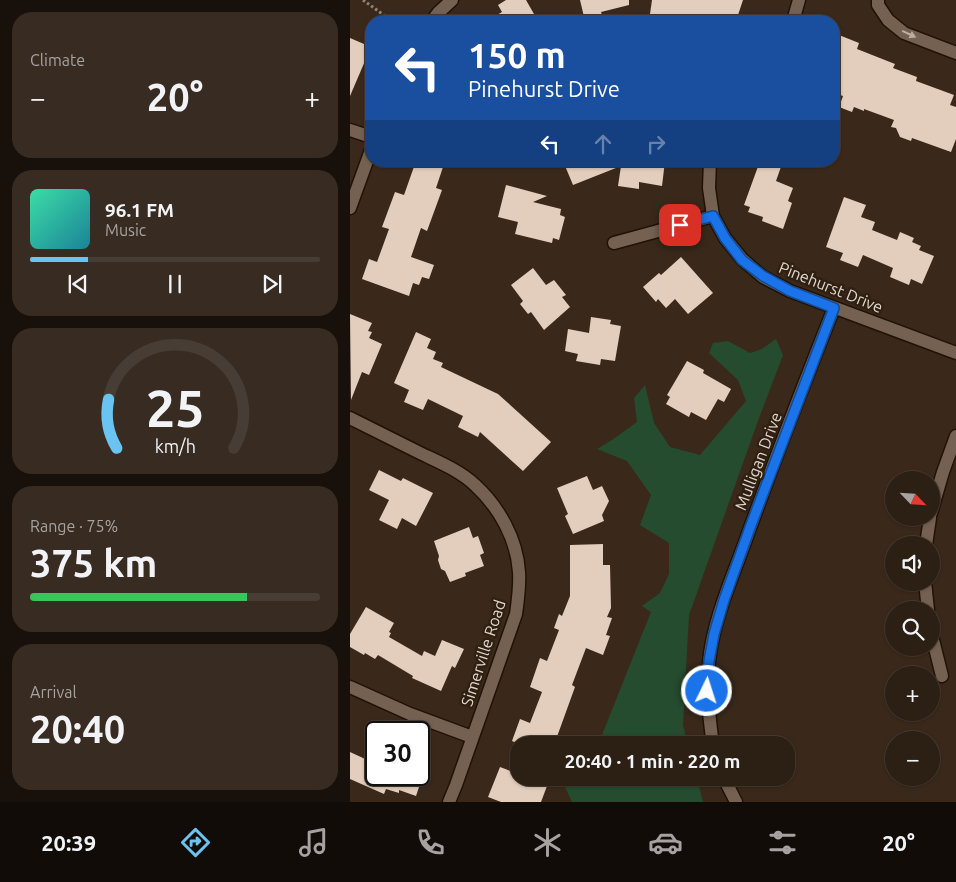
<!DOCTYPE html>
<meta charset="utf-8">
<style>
:root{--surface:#2c1f14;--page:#382c22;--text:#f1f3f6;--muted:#a6a2a0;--line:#483d34;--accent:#6ac3f1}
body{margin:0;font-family:Ubuntu,sans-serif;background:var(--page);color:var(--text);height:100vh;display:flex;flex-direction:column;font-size:19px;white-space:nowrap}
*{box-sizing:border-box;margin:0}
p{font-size:16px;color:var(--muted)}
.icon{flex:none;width:28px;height:28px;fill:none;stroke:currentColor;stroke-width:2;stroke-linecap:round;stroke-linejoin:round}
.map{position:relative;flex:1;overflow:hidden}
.panel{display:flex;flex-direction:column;gap:12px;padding:12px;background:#18110b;width:350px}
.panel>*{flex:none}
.top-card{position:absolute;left:15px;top:15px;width:475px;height:152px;border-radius:20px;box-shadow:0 1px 4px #0004,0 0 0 1px var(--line);background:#1a4fa0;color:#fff;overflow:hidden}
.needle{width:32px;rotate:115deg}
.controls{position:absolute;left:535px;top:471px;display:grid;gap:10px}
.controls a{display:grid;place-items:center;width:55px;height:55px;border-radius:50%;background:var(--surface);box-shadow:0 1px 4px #0004,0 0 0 1px var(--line);font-size:25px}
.speed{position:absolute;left:15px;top:721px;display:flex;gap:10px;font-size:25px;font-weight:700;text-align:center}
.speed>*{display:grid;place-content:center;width:65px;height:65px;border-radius:50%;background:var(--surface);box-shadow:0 1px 4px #0004,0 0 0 1px var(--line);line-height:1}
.speed .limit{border:2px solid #111;border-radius:8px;background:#fff;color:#111}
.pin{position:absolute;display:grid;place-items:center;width:42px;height:42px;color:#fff;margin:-21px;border-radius:10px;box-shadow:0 2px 8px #0006}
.me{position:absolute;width:55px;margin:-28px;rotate:4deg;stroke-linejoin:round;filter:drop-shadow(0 0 4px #0008)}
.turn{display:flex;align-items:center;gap:18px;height:105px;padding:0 20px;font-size:22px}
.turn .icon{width:65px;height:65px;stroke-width:2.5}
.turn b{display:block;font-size:35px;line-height:42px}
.lanes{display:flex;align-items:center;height:48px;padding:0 20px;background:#0003;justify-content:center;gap:25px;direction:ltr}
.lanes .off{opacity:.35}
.big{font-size:38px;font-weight:700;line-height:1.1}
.panel .widget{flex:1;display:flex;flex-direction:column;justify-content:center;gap:8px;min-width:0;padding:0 18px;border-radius:20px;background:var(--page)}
.panel .dial{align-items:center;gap:0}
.dial svg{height:130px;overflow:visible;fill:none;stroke:var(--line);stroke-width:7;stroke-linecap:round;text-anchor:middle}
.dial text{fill:var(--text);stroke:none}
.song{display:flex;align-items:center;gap:15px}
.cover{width:60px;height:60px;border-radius:8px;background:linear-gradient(135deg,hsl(160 70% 55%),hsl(190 70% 35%))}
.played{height:5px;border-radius:2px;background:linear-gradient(90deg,var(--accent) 20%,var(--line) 20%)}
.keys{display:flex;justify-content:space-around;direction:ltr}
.heat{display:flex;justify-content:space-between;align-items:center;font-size:28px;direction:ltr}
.charge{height:8px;border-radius:4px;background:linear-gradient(90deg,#34c759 75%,var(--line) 0)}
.trip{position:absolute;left:160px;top:736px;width:285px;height:50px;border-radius:20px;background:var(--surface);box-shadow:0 1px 4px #0004,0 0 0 1px var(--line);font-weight:700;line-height:50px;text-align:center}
.tabs{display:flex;height:80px;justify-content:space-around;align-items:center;background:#120c08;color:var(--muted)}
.tabs .icon{width:35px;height:35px}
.tabs .current{color:var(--accent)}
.tabs b{font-size:22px;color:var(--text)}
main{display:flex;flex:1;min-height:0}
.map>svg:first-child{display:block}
</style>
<main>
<section class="panel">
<div class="widget"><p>Climate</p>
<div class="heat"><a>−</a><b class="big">20°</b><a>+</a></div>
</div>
<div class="widget">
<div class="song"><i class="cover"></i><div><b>96.1 FM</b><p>Music</p></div></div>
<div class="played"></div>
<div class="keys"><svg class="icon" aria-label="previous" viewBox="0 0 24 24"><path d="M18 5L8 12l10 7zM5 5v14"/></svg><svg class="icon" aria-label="pause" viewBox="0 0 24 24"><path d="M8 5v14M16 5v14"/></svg><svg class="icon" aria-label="next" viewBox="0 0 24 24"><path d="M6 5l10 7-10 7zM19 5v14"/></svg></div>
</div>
<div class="widget dial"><svg viewBox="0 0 100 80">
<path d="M14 69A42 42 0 1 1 86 69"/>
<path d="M14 69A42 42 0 0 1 9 39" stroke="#6ac3f1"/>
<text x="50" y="56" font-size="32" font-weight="700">25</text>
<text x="50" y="72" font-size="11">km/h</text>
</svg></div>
<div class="widget"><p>Range · 75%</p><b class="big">375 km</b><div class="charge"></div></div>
<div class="widget"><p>Arrival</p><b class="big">20:40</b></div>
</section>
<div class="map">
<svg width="606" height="802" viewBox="0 0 606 802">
<rect width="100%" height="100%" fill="#3a291b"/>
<g fill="#254c2e">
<polygon points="426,339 433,355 409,418 339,615 333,725 338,745 248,745 301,612 292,606 310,593 319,574 319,543 290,525 301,495 277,461 247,449 262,440 287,422 284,398 295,385 304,423 320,447 350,455 396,401 388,380 359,353 363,343 378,341 400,353 412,349"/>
<polygon points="211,778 347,778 353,802 222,802"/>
</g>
<g fill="#e3cdbc">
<polygon points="156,0 176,0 188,21 137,21 152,12 148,5"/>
<polygon points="230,0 279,0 279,5 251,12 254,21 235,21"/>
<polygon points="302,0 393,0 386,21 299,21"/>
<polygon points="484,33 509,43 507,49 545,64 543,68 567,77 566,81 604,95 600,105 606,107 606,139 601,152 562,138 561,141 550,137 546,128 541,127 544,120 514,109 514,111 504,107 502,112 489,107 493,96 484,93"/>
<polygon points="0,38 21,47 0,96"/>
<polygon points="66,161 95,161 86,188 92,190 77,231 71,228 61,257 84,265 79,279 72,277 69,285 63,283 59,296 12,279 19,259 27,262 39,229 32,227 45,192 54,195"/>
<polygon points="213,161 315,161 312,186 289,182 289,189 268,186 271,166 223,185"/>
<polygon points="410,161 433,161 426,181 443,188 438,201 442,203 433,229 412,221 413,217 398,212 400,207 394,205"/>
<polygon points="156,185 197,196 183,202 211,209 210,215 215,217 209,240 203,238 202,243 165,234 168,222 148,217"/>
<polygon points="494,197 516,205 511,217 525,222 522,230 547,240 550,232 564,238 562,242 571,246 569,250 584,256 572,284 561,279 559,285 540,277 543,268 513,255 508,267 490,260 493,253 476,247"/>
<polygon points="331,257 363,293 338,314 325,299 316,308 308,299 306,302 293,287 309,273 311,275"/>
<polygon points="183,268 196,285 204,280 216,295 212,297 220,307 194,330 181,312 178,314 170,304 173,301 161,285"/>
<polygon points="0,314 22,323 18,331 22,332 19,338 32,344 19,375 12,372 1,400"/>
<polygon points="241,317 261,320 260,324 271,326 265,361 251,359 250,365 226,361 228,354 215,351 218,329 239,333"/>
<polygon points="66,332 81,339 77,348 86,352 83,359 93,363 91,367 148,394 201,442 173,471 130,432 128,437 108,427 113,416 78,399 73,410 54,402 59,390 44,383"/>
<polygon points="337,361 354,370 353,373 381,389 374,402 368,399 356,420 341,412 339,417 316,404 320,397 317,395"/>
<polygon points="29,470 51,481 53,478 83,493 66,526 52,518 47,529 29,520 39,500 19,490"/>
<polygon points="237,476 243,490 252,486 259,501 252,515 254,521 223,534 215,516 218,514 207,488"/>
<polygon points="119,527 123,538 128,536 134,553 130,555 134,566 115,573 116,576 100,582 95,571 91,569 88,560 89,556 84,541"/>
<polygon points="253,544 253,565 260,565 261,608 257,617 262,618 256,635 260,636 253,655 236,648 222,685 225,687 204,745 171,745 162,741 170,719 180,723 192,692 180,687 190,658 197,661 209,630 204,628 209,614 212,616 220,596 220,545"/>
<polygon points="16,607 44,623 39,632 41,633 39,637 72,656 74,651 85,656 92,640 114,649 105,668 102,666 91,691 62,678 63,676 28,655 25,659 15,653 14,655 0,647 0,634"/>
<polygon points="0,752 26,764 26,775 73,775 66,796 49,790 49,793 36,789 34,794 0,779"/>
<polygon points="150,767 169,774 169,778 178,778 183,779 182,781 197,786 191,802 151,802 138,797"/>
</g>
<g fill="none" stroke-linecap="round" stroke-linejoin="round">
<g stroke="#201205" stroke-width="15">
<g id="minor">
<polyline points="528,0 528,5 538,20 554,33 606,53"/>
<polyline points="82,21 88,13 102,0"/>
<polyline points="443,21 449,0"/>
<polyline points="0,130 21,137"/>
<polyline points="360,161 359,188 363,216 375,238 392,259 413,277 440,291 606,353"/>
<polyline points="0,208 21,150"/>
<polyline points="264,243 363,216"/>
<path d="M0,418C24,430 48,442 72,454C91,463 110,471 125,485C149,507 167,539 169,572C170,586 168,600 166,614L106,785L99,802"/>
<polyline points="581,513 593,472 606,436"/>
<polyline points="576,545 580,518"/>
<polyline points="575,582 578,610"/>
<polyline points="581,632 592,676"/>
<polyline points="0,687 60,714 122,737"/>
<path d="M363,745C359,717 356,690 359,662C363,621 381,581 395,542C423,464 453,386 484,308"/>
<polyline points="374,778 386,802"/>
</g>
</g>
<polyline stroke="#918479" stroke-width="3" stroke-dasharray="2.5 2.5" stroke-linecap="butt" points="13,0 42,21"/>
<use href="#minor" stroke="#746152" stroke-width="12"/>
</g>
<defs><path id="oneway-solid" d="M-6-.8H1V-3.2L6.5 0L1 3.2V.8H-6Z" transform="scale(1.25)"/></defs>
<use fill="#baada2" href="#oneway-solid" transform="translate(559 34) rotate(25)"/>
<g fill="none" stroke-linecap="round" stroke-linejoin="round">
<g stroke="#114b97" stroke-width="12">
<polyline id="route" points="330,225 363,216 375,238 392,260 413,276 440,291 484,308 401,525 374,600 364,634 359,661 357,691"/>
</g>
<use href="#route" stroke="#1a73e8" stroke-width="9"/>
</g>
<g text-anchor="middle" stroke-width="5" stroke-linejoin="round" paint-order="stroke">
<g font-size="16" fill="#e0d6cd" stroke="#2f2012">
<text transform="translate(481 287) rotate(22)" y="6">Pinehurst Drive</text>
<text transform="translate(408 461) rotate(-69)" y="6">Mulligan Drive</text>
<text transform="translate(133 653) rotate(-72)" y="6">Simerville Road</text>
</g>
</g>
</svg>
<div class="controls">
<a><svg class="needle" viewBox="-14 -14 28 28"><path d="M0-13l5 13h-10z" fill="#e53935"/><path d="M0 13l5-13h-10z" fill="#a6a2a0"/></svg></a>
<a><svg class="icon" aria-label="sound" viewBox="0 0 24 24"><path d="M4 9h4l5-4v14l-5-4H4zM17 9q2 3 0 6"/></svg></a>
<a><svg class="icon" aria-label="search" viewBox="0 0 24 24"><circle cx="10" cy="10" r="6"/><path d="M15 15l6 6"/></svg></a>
<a>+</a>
<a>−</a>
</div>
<div class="speed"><div class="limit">30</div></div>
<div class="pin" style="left:330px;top:225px;background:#d93025"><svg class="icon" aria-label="arrive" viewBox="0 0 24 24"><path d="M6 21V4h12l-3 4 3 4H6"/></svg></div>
<svg class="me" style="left:357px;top:691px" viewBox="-20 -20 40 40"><circle r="17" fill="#1a73e8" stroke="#fff" stroke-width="3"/><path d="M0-11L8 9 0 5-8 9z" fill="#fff"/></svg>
<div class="trip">20:40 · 1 min · 220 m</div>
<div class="top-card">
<div class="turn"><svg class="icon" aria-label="left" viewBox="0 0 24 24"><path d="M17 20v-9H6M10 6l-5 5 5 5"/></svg><div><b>150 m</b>Pinehurst Drive</div></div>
<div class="lanes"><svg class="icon" aria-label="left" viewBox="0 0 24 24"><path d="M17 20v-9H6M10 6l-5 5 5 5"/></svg><svg class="icon off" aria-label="ahead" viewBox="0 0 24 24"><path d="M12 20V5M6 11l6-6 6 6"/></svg><svg class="icon off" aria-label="right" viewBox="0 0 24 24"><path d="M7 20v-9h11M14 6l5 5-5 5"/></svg></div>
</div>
</div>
</main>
<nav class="tabs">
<b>20:39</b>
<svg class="icon current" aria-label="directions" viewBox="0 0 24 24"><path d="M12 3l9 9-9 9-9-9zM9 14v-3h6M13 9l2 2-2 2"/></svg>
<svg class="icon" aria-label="music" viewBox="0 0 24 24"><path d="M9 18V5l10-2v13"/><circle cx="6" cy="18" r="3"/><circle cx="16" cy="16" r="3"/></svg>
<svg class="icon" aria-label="phone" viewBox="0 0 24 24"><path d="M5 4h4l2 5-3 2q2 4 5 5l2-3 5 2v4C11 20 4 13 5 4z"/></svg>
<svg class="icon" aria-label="climate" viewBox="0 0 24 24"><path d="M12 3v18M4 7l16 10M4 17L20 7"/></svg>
<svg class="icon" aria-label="car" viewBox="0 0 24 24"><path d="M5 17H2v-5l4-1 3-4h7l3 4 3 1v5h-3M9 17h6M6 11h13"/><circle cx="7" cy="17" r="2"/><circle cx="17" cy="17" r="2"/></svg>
<svg class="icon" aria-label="filters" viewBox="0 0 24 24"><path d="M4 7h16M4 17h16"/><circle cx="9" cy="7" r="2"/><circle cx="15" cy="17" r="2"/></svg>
<b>20°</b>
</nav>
